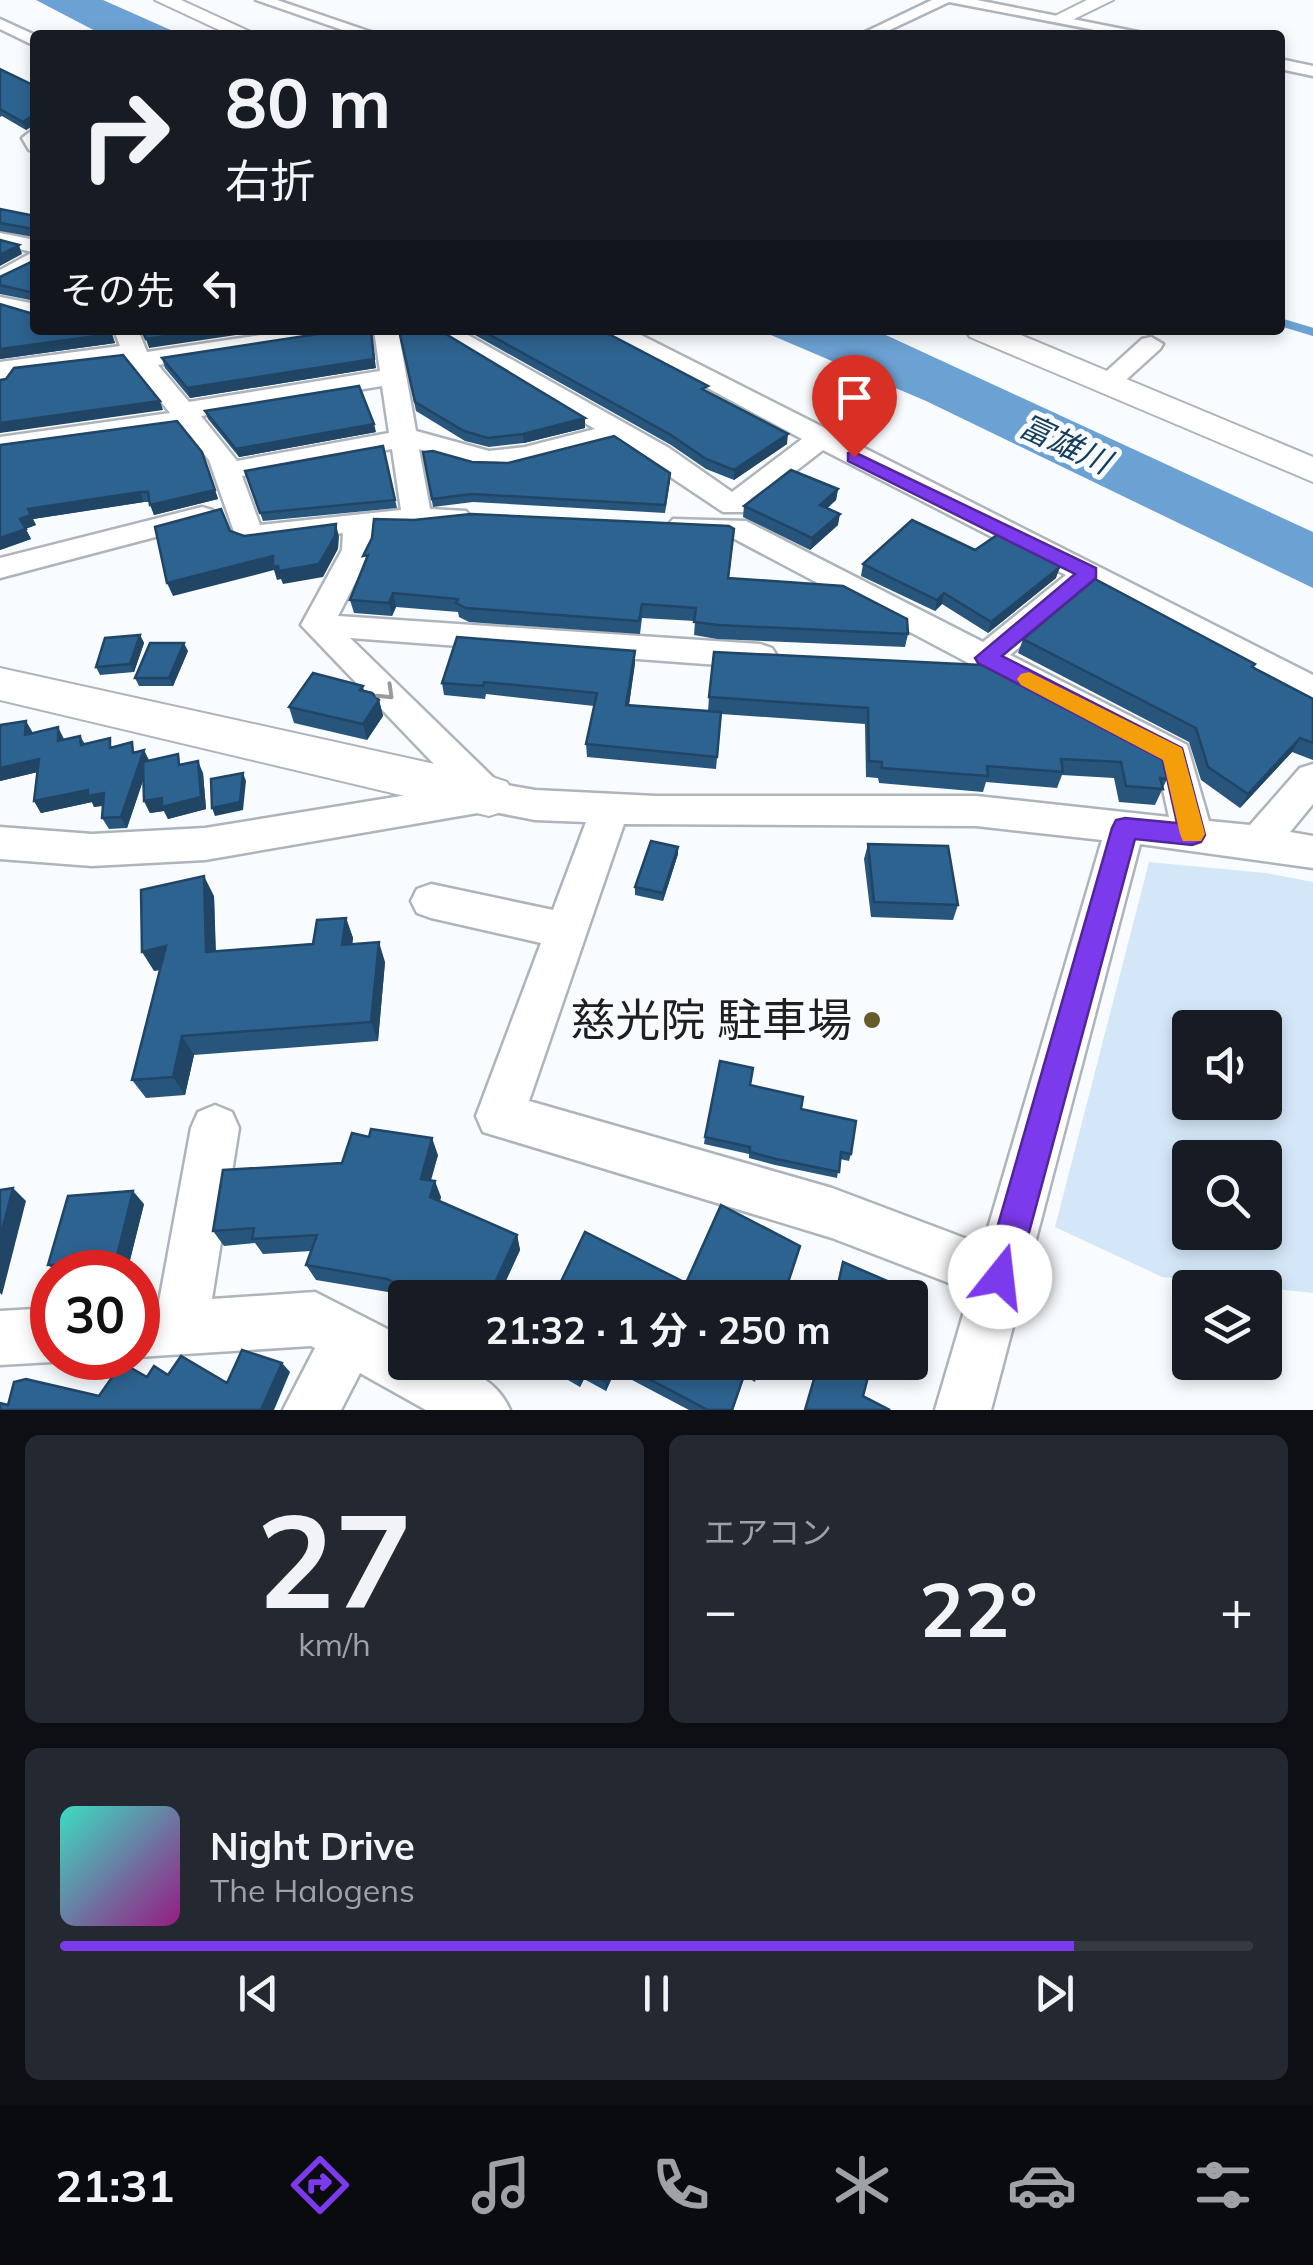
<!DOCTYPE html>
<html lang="ja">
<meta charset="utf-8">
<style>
:root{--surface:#171b24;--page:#242831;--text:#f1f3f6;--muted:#9ea1a6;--line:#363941;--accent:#7c3aed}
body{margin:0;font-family:Mulish,"Noto Sans JP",sans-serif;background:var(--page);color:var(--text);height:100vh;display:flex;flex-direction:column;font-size:38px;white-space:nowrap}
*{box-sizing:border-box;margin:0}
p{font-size:32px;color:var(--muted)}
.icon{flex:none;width:55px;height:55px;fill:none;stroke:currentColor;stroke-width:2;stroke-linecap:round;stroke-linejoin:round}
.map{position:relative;height:1410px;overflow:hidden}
.details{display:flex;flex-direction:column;gap:25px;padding:25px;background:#0d0f14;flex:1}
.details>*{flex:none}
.hud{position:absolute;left:30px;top:30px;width:1255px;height:305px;border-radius:10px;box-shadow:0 5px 15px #0003;background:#171b24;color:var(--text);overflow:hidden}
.tools{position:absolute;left:1172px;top:1010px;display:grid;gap:20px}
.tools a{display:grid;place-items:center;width:110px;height:110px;border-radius:10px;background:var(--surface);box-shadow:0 5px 15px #0003;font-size:50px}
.speed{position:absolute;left:30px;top:1250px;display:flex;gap:20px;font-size:50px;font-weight:700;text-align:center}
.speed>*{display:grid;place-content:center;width:130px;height:130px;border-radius:50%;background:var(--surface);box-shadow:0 5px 15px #0003;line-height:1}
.speed .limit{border:15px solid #d22;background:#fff;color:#111}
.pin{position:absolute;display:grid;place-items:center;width:85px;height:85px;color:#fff;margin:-102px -42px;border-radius:50% 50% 50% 0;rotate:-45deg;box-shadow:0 0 10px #0007}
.pin .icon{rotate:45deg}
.me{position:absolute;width:110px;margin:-55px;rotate:16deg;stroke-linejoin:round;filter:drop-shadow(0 0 8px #0008)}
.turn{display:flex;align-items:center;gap:35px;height:210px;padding:0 30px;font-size:45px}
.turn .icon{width:130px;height:130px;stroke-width:2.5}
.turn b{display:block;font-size:70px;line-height:85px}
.then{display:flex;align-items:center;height:95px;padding:0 30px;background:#0003;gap:20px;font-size:38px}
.big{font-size:75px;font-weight:700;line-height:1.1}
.details .card{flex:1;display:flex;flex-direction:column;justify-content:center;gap:15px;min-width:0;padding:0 35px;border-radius:15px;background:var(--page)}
.details .dial{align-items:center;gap:0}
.dial b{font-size:130px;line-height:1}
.song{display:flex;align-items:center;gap:30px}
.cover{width:120px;height:120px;border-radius:15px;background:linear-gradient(135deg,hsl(170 70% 55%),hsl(310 70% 35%))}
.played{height:10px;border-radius:5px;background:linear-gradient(90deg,var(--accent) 85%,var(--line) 85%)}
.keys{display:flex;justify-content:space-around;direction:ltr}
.heat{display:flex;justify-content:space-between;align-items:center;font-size:55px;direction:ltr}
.details .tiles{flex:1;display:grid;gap:25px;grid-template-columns:1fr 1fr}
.card:last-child{grid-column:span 2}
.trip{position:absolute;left:388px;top:1280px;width:540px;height:100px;border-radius:10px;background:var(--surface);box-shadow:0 5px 15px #0003;font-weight:700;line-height:100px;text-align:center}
.tabs{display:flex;height:160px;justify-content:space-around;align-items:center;background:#090b0e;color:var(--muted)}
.tabs .icon{width:70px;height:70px}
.tabs .on{color:var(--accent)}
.tabs b{font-size:45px;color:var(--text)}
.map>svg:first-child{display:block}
</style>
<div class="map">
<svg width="1313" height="1410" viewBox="0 0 1313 1410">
<rect width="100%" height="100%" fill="#f9fcff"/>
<path fill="#d4e7f8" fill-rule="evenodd" d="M1149,862L1266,873L1313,882V1293L1162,1277L1055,1227ZM1190,1028H1265V1102H1190ZM1190,1158H1265V1232H1190Z"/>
<g fill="#6ca2d3">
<polygon points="36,0 103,0 182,35 103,35"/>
<polygon points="759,330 875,330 1313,532 1313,588 926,401"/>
</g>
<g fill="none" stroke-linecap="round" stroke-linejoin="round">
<polyline stroke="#6ca2d3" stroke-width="8" points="1280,322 1313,332"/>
<g stroke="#adb4bb" stroke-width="5">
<g id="street">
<polygon points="256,0 277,0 380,35 357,35"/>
<polygon points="932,0 977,0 1153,35 1121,35 949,2 879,35 859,35"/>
<polygon points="0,19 35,35 35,46 0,29"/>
<polygon points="1280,59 1313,66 1313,76 1280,69"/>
<polygon points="35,128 35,152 29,150 22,138"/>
<polygon points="0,233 35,240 35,267 0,287 0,270 33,252 0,245"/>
<polygon points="0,297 35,304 35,318 0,311"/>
<path d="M114,330H138L147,352L294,330H355L343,337L158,365L189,402L380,371L374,330H398L416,431L489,451L525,447L595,429L430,330H459L669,448L732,492L802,439L601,330H631L1313,675V702L1090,588L1010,655L1187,745L1209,821L1250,825L1300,768L1313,764V804L1290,832L1313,836V868L1140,844L991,1410H935L970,1291L832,1238L483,1132L476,1116L541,943L431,918L417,913L411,901L417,889L431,884L553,910L586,822L535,820L489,811L205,860L92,866L0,859V827L92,834L205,828L456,787L301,625L342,550L343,533L249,545L238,543L209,460L182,427L0,453V437L170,413L128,360L16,374L9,385L0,388V362L120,346ZM382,386L389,433L237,461L201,416ZM615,440L723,512H743L823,450L1066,575L983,642L746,521L673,519L668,525L673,531L729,536L1157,763L1169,817L976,796H656L535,790L500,784L350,638L760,668L772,664L777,656L772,648L760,644L338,616L372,550L373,529L456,526L466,523L471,517L466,511L430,509L419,449C437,455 454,463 473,466C519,474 571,452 615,440ZM392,449L401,510L260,525L242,476ZM624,824L976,826L1102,840L983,1245L832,1188L529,1101Z"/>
<polygon points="1151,337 1163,344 1160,349 1117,388 1099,388 1095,383 1099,378 1142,339"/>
<polygon points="202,507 212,510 217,516 212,522 0,578 0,558"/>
<path d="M215,1105L232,1112L239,1128L212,1299L315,1292L405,1338V1362C446,1362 492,1368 510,1410H426L360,1373L341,1410H283L315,1348L311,1346L138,1357V1303L159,1302L191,1128L198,1112Z"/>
<polygon points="52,1308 52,1358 63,1358 52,1362 0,1365 0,1311"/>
</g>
</g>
<g stroke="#adb4bb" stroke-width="4">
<g id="secondary">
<polygon points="155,0 181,0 257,35 230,35"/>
<polygon points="1087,0 1113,0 1070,21 1056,21 1053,17"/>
<polygon points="965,330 1009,330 1313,457 1313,482 970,337"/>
<polygon points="0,668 489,776 507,782 515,796 507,810 489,816 0,700"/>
</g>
</g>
<use href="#street" fill="#fff" fill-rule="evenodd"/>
<use href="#secondary" fill="#fff" fill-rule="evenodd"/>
</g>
<g fill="#27557c">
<polygon points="0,69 35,125 26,130 2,116 0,117"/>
<polygon points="0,209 35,216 35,330 111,330 115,343 0,359 0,304 30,313 35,309 35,301 0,294 0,277 33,261 34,237 0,231"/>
<polygon points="399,330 585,418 585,428 524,443 489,447 465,441 416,411"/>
<polygon points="466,330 601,330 708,392 787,444 734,480 706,469 671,445"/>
<polygon points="342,331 376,368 190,398 165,368 162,358"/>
<polygon points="205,411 376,432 239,457 208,419"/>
<polygon points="0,445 202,452 218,499 154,515 150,502 144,502 33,519 36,525 25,529 31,539 0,550"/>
<polygon points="383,446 397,508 263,521 245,471"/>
<polygon points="423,452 472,462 670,481 665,513 473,502 433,507"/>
<polygon points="838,489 836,500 827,508 838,525 810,550 743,517 744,506"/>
<polygon points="733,542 729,578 908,634 905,647 717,639 694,635 695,621 642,618 640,634 469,622 459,617 458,612 396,607 392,616 354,613 350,600"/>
<polygon points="975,550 1056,578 988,633 942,604 935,611 861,576 863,564"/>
<polygon points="140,635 144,643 134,672 100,675 96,667"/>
<polygon points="1023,639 1254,667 1313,699 1313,760 1292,752 1240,808 1201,780 1189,742 1018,653"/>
<polygon points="188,651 173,686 139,686 135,678"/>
<polygon points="635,663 629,705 708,711 709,697 1002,666 1167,779 1155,805 1119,802 1114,778 1062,775 1057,788 986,782 983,792 879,783 878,778 866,777 865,724 721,714 716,769 587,757 586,744 594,706 486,694 485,699 444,695 442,683"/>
<polygon points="363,686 364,691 379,700 383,716 367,740 294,723 289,707"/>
<polygon points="0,725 64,739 80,736 85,744 114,747 137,752 144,750 149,760 183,764 203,773 206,809 168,819 164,811 150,813 144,801 144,778 127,828 109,829 102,818 103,806 94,807 92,802 41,813 34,801 38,772 0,781"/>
<polygon points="868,844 958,905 953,920 871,917 864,859"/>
<polygon points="678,854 663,901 635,895 635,887"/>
<polygon points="214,896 216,952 313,944 346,918 353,938 352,944 385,962 378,1041 194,1055 185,1095 146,1098 132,1080 160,970 154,971"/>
<polygon points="750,1085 801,1109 851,1154 849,1161 840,1159 837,1178 775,1165 749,1158 749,1154 704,1144 705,1137"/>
<polygon points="438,1155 430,1181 441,1197 440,1201 517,1235 520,1250 498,1298 405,1298 394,1293 316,1280 306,1265 311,1251 263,1254 255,1243 224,1246 213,1231 342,1163"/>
<polygon points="144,1204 127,1272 56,1272 48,1265"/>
<polygon points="537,1362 762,1362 755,1382 745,1376 733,1410 689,1410 615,1371 606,1391 584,1379 580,1387"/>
</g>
<g fill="#204565">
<polygon points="32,116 35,124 26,130 23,122"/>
<polygon points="19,245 22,254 0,266 0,255"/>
<polygon points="204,330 269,330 149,348 146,339"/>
<polygon points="371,330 376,368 190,398 187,388"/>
<polygon points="111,334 115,343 0,359 0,349"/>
<polygon points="160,401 163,410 0,433 0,423"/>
<polygon points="585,418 585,428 524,443 523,434"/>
<polygon points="374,424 376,432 239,457 236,449"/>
<polygon points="788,434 787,444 734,480 734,470"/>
<polygon points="838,489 836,500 819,516 820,505"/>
<polygon points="215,490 218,499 154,515 150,505"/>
<polygon points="140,492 144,502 33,519 36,525 25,529 20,519 28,509"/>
<polygon points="840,514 838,525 810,550 812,538"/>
<polygon points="336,524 339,537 338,549 323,577 283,584 281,579 277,580 274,570 173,596 167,583 273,556"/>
<polygon points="26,529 31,539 0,550 0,538"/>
<polygon points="1060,567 1056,578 988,633 991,622"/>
<polygon points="393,593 396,607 392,616 389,603"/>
<polygon points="944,593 942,604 935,611 937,600"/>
<polygon points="140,635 144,643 134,672 130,664"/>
<polygon points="184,643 188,651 173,686 169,678"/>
<polygon points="635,651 635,663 627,718 626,705"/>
<polygon points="379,700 383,716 367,740 363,724"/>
<polygon points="26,721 33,733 25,735"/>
<polygon points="58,727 64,739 58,741"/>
<polygon points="1300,738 1292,752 1240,808 1248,794"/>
<polygon points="144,750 149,762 127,828 121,817"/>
<polygon points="39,759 46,770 0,781 0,768"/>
<polygon points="198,761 203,773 206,809 168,819 164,811 150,813 144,801"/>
<polygon points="243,773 246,781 243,810 215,816 212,808"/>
<polygon points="88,790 104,793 110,804 94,807 92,802 41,813 34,801"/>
<polygon points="678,847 678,854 663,901 663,893"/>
<polygon points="204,876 214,896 216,972 206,952"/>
<polygon points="346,918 353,938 350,965 342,945"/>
<polygon points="379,942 385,962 378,1041 371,1022"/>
<polygon points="166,946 177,965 154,971 142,952"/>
<polygon points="182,1036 194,1055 185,1095 173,1077"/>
<polygon points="432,1138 438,1155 427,1195 421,1179"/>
<polygon points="435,1181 441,1197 436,1213 430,1197"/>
<polygon points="13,1188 26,1201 2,1295 0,1293 0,1238"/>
<polygon points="133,1191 144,1204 127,1272 113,1272"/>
<polygon points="517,1235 520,1250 498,1298 488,1298"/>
<polygon points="614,1362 615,1371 606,1391 605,1381"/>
<polygon points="282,1363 290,1372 274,1410 261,1410"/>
<polygon points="582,1370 584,1379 580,1387 578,1377"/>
</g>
<g fill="#2d6390" stroke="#204565" stroke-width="2.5">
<polygon points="0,69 35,86 35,127 32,116 23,122 0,109"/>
<polygon points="0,209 35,216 35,330 110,330 111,334 0,349 0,304 30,313 35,309 34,293 0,285 0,277 33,261 34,229 0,223"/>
<polygon points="0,240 19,245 0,255"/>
<polygon points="142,330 204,330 146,339"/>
<polygon points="344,330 371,330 374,359 187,388 162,358"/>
<polygon points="399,330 439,330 585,418 523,434 488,438 464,431 415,402"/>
<polygon points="481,330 601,330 708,386 702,389 788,434 734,470 706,459 671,435"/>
<polygon points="123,355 160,401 0,423 0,380 6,379 14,368"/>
<polygon points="359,386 374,424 236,449 205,411"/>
<polygon points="177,421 202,452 215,490 150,505 148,492 140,492 28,509 31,515 20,519 26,529 0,538 0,445"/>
<polygon points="614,436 670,473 665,505 472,494 432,499 423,452 433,451 472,462 508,463"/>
<polygon points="383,446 395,500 260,513 245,471"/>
<polygon points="791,470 838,489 820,505 840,514 812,538 744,506"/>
<polygon points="221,509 230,531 244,536 336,524 335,536 319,564 279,571 278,566 273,567 273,556 167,583 155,527"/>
<polygon points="471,514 729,526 734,529 728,578 843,586 907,619 908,634 718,625 694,622 696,608 642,604 639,621 466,608 456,603 458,599 393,593 389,603 350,600 368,555 363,556 372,538 374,519 414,520"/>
<polygon points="912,520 975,550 1000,533 1060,567 991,622 944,593 937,600 863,564"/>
<polygon points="1095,579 1255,664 1252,667 1313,699 1313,743 1300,738 1248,794 1208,767 1196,728 1023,639"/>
<polygon points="140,635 130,664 96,667 105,638"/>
<polygon points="457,637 635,651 626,705 721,712 717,757 586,744 597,693 484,682 483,686 442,683"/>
<polygon points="150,643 184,643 169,678 135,678"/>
<polygon points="714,652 1002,666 1160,749 1167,779 1160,778 1163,789 1126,786 1121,762 1061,759 1063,772 987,766 988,776 882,768 882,762 869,761 868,708 709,697"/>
<polygon points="313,673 363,686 360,690 372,693 379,700 363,724 289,707"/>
<polygon points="26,721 25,735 58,727 58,741 80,736 81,745 110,738 110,748 132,742 133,753 144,750 121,817 102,818 104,793 88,796 88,790 34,801 39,759 0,768 0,725"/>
<polygon points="178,754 179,765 198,761 201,797 162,807 162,798 144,801 143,762"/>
<polygon points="243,773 240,802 212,808 211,779"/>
<polygon points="651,841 678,847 663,893 635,887"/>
<polygon points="868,844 948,846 958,905 874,902"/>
<polygon points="204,876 206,952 313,944 317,920 346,918 342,945 379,942 371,1022 182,1036 173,1077 132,1080 166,946 142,952 141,890"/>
<polygon points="720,1061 753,1068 750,1085 803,1097 801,1109 856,1121 851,1154 841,1152 839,1172 776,1159 750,1152 750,1147 705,1137"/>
<polygon points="371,1129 432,1138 421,1179 435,1181 430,1197 517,1235 488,1298 427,1298 387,1279 306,1265 317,1235 252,1239 254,1228 213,1231 223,1170 342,1163 352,1133 369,1137"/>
<polygon points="13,1188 0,1238 0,1190"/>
<polygon points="133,1191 113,1272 65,1272 68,1264 48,1265 68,1196"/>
<polygon points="721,1205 800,1246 783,1298 553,1298 585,1232 686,1283"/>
<polygon points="843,1262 892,1283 889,1298 835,1298"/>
<polygon points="242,1350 282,1363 261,1410 0,1410 0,1403 8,1405 14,1382 26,1379 99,1396 122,1363 147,1377 154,1366 168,1375 181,1356 227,1383"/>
<polygon points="552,1362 614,1362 605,1381 582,1370 578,1377"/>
<polygon points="617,1362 761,1362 758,1372 747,1366 732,1410 708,1410"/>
<polygon points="819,1362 872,1362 863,1396 890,1410 805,1410"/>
</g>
<defs><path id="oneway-chevron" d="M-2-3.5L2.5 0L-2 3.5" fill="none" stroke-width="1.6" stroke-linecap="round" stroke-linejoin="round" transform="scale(2.5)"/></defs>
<use stroke="#999a9c" href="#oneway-chevron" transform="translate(387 693) rotate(44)"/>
<polygon fill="#7c3aed" stroke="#51269a" stroke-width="2.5" points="854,452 1096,568 1096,578 1002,656 1182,748 1205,835 1201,842 1192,845 1135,839 1017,1277 1012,1289 1000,1294 988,1289 983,1277 1112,828 1116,820 1125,818 1177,823 1163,760 978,663 975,658 1075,574 848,461 848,453"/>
<polygon fill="#f59e0b" points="1029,672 1182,748 1205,834 1201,841 1183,841 1180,834 1163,760 1021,685 1017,679 1021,674"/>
<circle fill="#675c29" stroke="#f9fcff" stroke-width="4" cx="872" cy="1020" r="10"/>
<g text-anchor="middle" stroke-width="10" stroke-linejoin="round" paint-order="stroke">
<g font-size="32" font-style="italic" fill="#153d5e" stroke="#f9fcff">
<text transform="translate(1065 444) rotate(25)" y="11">富雄川</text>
</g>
<g font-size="45" fill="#1d1f22" stroke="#f9fcff" text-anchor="end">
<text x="852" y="1036">慈光院 駐車場</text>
</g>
</g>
</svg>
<div class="tools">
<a><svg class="icon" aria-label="sound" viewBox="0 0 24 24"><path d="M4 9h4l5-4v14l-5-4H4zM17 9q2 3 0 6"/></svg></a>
<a><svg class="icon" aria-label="search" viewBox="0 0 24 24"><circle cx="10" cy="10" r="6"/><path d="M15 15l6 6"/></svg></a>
<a><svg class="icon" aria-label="layers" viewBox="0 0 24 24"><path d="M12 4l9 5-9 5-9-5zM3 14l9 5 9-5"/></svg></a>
</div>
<div class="speed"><div class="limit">30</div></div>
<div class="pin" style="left:854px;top:457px;background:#d93025"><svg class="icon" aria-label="arrive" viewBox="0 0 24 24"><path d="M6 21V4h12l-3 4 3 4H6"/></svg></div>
<svg class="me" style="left:1000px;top:1277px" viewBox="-20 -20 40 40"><circle r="19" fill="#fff"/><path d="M0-13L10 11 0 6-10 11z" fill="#7c3aed"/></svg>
<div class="trip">21:32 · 1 分 · 250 m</div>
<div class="hud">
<div class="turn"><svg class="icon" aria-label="right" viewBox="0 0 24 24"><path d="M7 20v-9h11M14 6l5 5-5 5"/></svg><div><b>80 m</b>右折</div></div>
<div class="then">その先<svg class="icon" aria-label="left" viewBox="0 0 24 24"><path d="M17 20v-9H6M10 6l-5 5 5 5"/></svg></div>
</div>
</div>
<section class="details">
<div class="tiles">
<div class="card dial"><b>27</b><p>km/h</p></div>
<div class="card"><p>エアコン</p>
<div class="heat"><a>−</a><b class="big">22°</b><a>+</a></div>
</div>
<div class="card">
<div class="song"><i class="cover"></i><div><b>Night Drive</b><p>The Halogens</p></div></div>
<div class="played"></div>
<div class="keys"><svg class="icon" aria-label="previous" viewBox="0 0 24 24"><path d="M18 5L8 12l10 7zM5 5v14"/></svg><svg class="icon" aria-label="pause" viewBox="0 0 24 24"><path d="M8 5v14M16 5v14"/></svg><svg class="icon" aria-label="next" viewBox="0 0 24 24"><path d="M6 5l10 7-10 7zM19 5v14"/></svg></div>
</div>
</div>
</section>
<nav class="tabs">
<b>21:31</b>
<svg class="icon on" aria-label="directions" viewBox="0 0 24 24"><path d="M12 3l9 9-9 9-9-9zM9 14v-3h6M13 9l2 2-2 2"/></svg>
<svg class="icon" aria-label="music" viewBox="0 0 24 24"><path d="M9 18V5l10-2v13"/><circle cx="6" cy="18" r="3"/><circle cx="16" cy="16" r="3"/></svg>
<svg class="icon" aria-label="phone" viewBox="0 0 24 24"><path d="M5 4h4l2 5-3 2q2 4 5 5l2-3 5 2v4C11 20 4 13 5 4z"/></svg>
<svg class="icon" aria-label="climate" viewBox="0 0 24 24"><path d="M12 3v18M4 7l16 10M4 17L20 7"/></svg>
<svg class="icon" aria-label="car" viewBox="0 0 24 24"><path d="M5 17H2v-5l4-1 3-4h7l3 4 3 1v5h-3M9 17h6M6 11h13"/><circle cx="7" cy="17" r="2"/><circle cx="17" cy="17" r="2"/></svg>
<svg class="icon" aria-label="filters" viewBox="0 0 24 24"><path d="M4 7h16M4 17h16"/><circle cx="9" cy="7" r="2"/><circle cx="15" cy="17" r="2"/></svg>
</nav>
